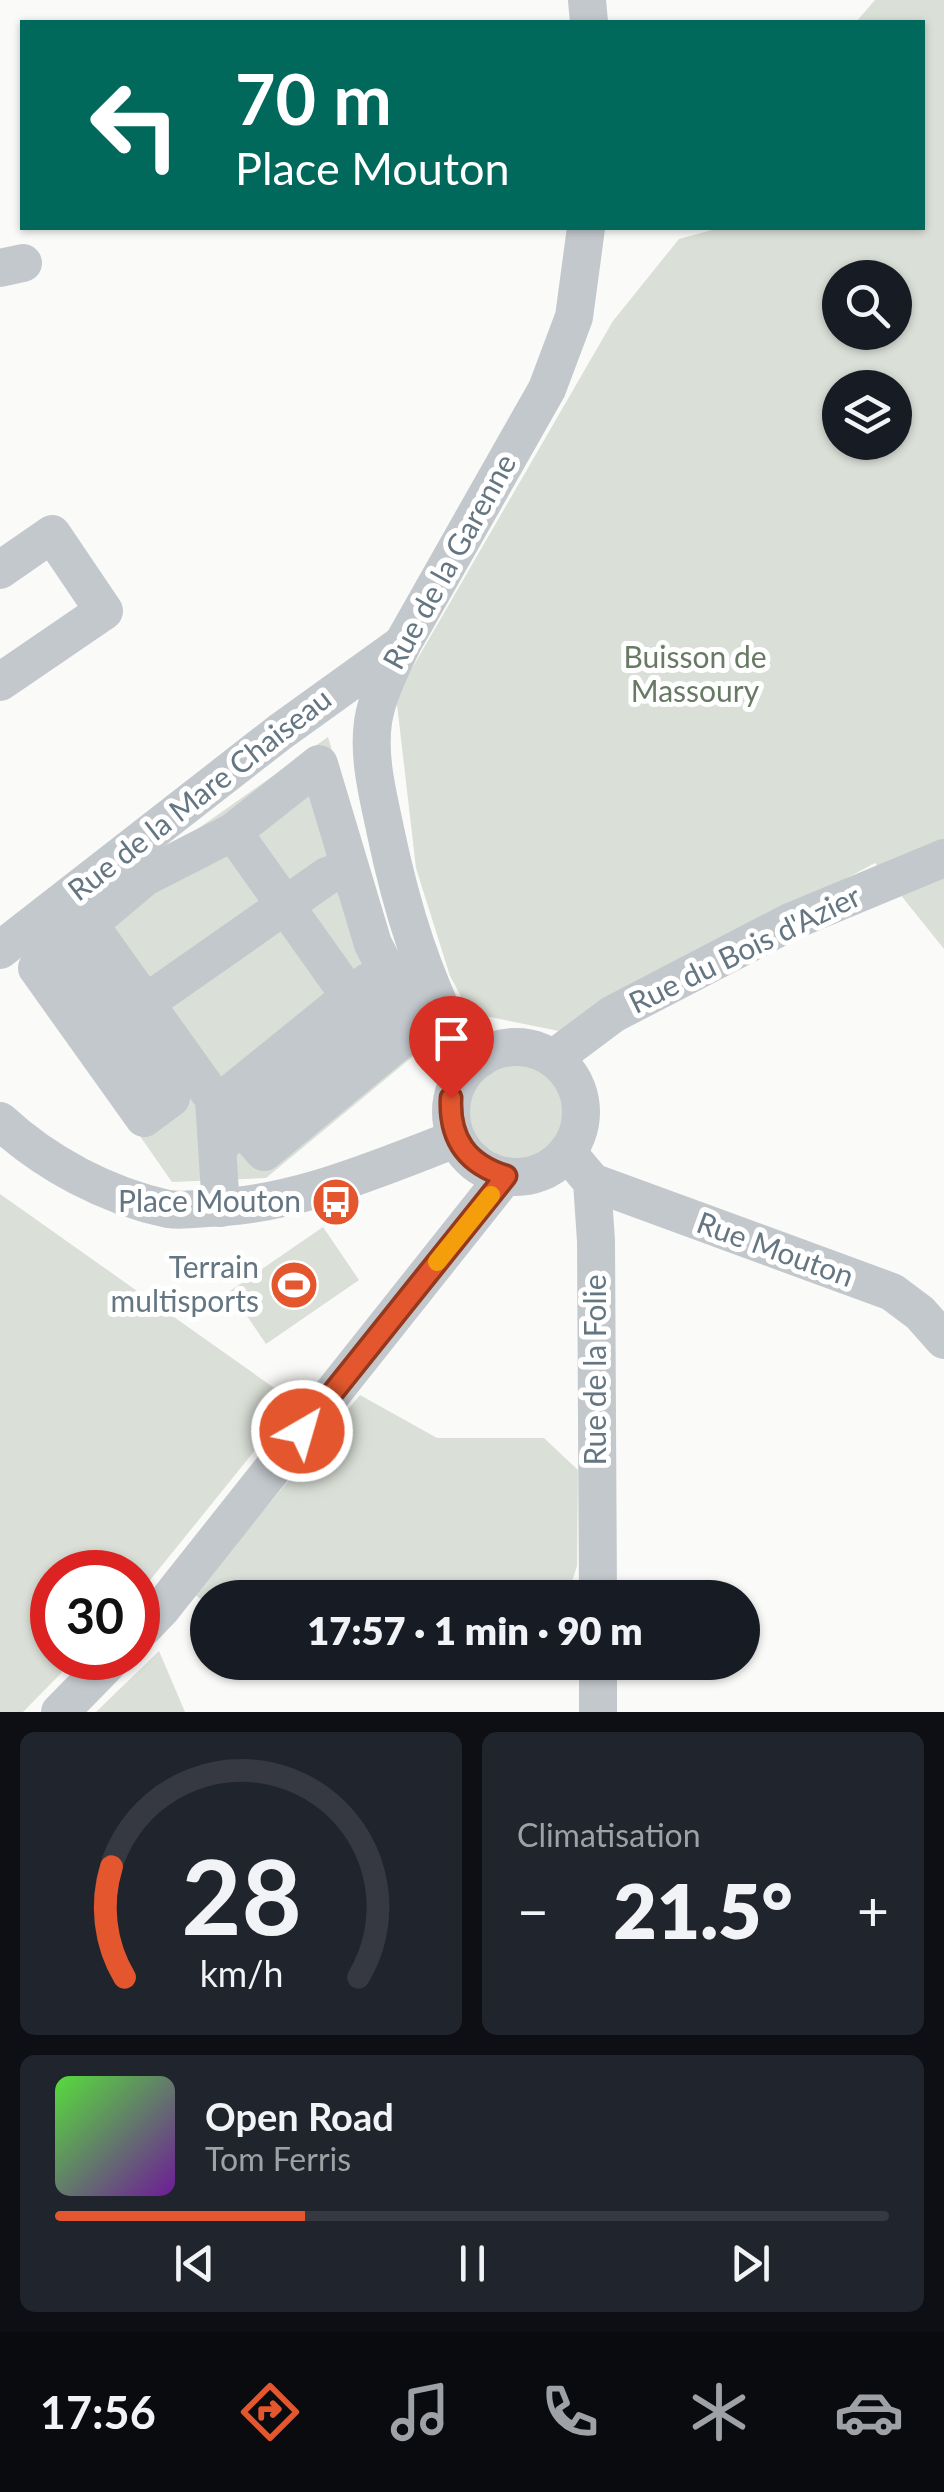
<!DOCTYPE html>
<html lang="fr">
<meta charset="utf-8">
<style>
:root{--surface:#171b24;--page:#20242c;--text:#f1f3f6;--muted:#9ea1a6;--line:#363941;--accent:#e4572e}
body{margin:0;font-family:Lato,sans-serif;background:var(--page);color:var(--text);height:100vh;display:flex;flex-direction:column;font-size:38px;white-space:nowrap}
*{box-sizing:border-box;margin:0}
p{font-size:32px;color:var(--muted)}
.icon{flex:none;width:55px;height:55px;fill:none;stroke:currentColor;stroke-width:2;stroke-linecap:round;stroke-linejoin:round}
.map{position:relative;height:1712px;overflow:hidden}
.details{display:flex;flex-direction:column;gap:20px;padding:20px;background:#0d0f14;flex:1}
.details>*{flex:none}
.hud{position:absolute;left:20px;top:20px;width:905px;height:210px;border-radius:0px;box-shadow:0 2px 8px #0004;background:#00695c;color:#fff;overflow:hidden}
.buttons{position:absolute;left:822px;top:260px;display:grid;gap:20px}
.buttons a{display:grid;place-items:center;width:90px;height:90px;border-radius:50%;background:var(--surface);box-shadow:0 2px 8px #0004;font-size:50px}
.speed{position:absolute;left:30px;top:1550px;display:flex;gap:20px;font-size:50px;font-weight:700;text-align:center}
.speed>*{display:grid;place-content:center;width:130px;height:130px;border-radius:50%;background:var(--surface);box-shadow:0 2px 8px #0004;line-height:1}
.speed .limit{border:15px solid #d22;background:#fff;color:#111}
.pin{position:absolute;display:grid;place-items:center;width:85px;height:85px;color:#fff;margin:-102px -42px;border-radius:50% 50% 50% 0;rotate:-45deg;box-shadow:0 0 10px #0007}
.pin .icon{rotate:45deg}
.me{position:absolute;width:110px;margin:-55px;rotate:38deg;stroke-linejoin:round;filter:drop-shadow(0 0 8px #0008)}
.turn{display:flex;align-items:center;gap:35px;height:210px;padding:0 50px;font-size:45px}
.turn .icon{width:130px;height:130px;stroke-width:2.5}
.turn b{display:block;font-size:70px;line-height:85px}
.big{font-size:75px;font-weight:800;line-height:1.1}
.details .widget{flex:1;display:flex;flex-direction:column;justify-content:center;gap:15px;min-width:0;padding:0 35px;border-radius:15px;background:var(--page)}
.details .dial{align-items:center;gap:0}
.dial svg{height:260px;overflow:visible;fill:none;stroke:var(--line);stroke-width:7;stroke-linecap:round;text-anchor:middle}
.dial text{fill:var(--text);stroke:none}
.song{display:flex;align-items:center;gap:30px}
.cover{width:120px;height:120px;border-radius:15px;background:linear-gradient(135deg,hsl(110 70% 55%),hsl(280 70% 35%))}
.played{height:10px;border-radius:5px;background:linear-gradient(90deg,var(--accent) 30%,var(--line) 30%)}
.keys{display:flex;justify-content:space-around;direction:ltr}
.heat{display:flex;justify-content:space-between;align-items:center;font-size:55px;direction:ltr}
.details .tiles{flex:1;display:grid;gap:20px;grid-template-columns:1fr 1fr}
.widget:last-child{grid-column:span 2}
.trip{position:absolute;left:190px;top:1580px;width:570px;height:100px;border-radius:50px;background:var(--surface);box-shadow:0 2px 8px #0004;font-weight:800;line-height:100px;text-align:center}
.tabs{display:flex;height:160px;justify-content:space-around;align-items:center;background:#090b0e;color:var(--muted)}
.tabs .icon{width:70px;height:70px}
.tabs .selected{color:var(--accent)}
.tabs b{font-size:45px;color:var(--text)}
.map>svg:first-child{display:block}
</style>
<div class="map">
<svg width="944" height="1712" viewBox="0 0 944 1712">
<rect width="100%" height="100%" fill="#fafaf8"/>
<g fill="#dadfd7" fill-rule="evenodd">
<path d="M875,0H944V949L875,863L559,1031L470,1013L450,976L416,868L396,696L613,321L679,239L719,228H922V22H856ZM840,278H895V332H840ZM840,388H895V442H840Z"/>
<polygon points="328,737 388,937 428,1044 266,1178 172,1182 22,967 172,847"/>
<circle cx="517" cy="1111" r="50"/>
<polygon points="0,1194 294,1402 138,1595 138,1572 52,1572 52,1658 76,1658 23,1712 0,1712"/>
<polygon points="323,1227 359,1280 266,1344 230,1291"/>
<polygon points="360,1395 437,1438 544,1438 578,1470 577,1566 567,1597 208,1598 207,1604 194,1594"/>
<polygon points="159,1651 185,1712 96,1712"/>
</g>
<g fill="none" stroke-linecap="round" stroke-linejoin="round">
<g stroke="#c3c8cc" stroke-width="38">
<polyline points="587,0 589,22"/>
<polyline points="0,268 23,263"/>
<polyline points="0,570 52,534 104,611 0,682"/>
<polyline points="233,832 388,1050"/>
<polyline points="89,924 214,1099 221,1208"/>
<polyline points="61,947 171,1098 144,1118 37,968 145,877 233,832 319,764 373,944 416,1027 264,1152 242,1127"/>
<polyline points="0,950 280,732 401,645"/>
<polyline points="127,1016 327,876 349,868"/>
<circle cx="516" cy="1112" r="65"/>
<path d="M481,1058L463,1054C424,980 402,911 385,829C378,795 368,758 373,722C377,695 391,668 403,643L547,389L574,317L586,228"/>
<polyline points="554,1058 613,1014 790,922 944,858"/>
<polyline points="215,1106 368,982"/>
<path d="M0,1121C45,1163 107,1196 168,1209C180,1211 194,1209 207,1208C291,1206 372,1171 450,1141H458"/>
<polyline points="224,1141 388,1009"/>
<polyline points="567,1152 592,1182 596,1241 598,1598"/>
<polyline points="592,1182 892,1292 920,1313 944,1340"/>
<polyline points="138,1633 162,1608 505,1176"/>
<polyline points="598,1662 598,1712"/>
<polyline points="60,1712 113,1658"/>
</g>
</g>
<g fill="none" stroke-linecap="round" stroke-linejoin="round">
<g stroke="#94391e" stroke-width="25">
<path id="route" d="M302,1431L506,1176C467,1164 449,1139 451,1098"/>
</g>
<use href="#route" stroke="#e4572e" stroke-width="18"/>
<polyline stroke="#f59e0b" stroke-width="18" points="437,1262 491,1195"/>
</g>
<defs>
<g id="bus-disc" transform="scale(2.5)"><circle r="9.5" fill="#e4572e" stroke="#fff"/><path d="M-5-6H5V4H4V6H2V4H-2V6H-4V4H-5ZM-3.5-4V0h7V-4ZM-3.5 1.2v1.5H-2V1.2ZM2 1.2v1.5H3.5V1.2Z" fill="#fff"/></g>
<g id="stadium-disc" transform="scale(2.5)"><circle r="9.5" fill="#e4572e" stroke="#fff"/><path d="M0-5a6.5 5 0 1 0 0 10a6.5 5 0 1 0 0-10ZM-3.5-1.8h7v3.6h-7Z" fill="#fff"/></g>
</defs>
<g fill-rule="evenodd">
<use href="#bus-disc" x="336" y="1202"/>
<use href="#stadium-disc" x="294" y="1285"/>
</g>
<g text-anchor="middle" stroke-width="10" stroke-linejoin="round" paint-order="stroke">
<g font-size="30" fill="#657683" stroke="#fff">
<text transform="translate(450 562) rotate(-61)" y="10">Rue de la Garenne</text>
<text transform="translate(200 795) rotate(-38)" y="10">Rue de la Mare Chaiseau</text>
<text transform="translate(745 950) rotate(-26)" y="10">Rue du Bois d'Azier</text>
<text transform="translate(775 1250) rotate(20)" y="10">Rue Mouton</text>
<text transform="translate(596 1370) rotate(-90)" y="10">Rue de la Folie</text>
</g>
<g font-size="30" fill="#687a64" stroke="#fff">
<text x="695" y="668">Buisson de<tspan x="695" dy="34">Massoury</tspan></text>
</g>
<g font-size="30" fill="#657683" stroke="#fff" text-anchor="end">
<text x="301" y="1212">Place Mouton</text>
<text x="259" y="1278">Terrain<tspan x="259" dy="34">multisports</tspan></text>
</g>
</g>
</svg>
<div class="buttons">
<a><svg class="icon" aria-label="search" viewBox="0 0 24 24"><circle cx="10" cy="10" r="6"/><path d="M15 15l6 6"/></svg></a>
<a><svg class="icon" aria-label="layers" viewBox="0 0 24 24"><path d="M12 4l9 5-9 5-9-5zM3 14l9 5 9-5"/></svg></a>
</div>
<div class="speed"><div class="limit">30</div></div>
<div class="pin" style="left:451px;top:1098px;background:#d93025"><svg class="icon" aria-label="arrive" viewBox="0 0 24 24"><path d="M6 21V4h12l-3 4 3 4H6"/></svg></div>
<svg class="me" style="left:302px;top:1431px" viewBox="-20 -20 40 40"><circle r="17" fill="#e4572e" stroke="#fff" stroke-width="3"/><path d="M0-11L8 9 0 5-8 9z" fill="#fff"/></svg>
<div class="trip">17:57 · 1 min · 90 m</div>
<div class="hud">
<div class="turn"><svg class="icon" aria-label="left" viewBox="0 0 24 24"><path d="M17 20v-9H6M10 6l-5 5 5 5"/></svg><div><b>70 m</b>Place Mouton</div></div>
</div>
</div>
<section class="details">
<div class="tiles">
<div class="widget dial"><svg viewBox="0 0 100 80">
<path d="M14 69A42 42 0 1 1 86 69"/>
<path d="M14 69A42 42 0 0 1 10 35" stroke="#e4572e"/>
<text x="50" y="56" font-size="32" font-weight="700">28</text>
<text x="50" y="72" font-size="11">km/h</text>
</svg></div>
<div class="widget"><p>Climatisation</p>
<div class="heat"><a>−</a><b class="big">21.5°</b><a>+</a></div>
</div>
<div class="widget">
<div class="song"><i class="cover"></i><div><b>Open Road</b><p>Tom Ferris</p></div></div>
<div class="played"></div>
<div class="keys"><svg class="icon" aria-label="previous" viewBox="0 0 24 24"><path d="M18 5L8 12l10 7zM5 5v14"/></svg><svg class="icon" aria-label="pause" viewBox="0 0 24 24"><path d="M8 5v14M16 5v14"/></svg><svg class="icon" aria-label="next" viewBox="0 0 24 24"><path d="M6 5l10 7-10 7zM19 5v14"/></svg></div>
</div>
</div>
</section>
<nav class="tabs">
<b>17:56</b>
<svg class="icon selected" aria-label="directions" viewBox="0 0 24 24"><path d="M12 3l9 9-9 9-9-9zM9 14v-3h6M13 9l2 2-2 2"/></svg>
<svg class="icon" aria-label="music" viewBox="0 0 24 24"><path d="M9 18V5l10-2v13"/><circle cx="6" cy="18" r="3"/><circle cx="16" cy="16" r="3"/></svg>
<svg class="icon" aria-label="phone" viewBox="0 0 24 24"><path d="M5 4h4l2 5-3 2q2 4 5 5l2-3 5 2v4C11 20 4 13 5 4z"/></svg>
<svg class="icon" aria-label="climate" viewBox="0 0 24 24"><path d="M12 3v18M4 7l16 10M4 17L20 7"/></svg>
<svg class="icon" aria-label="car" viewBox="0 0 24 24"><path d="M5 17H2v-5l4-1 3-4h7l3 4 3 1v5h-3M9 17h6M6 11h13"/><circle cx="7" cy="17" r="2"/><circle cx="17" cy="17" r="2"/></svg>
</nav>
